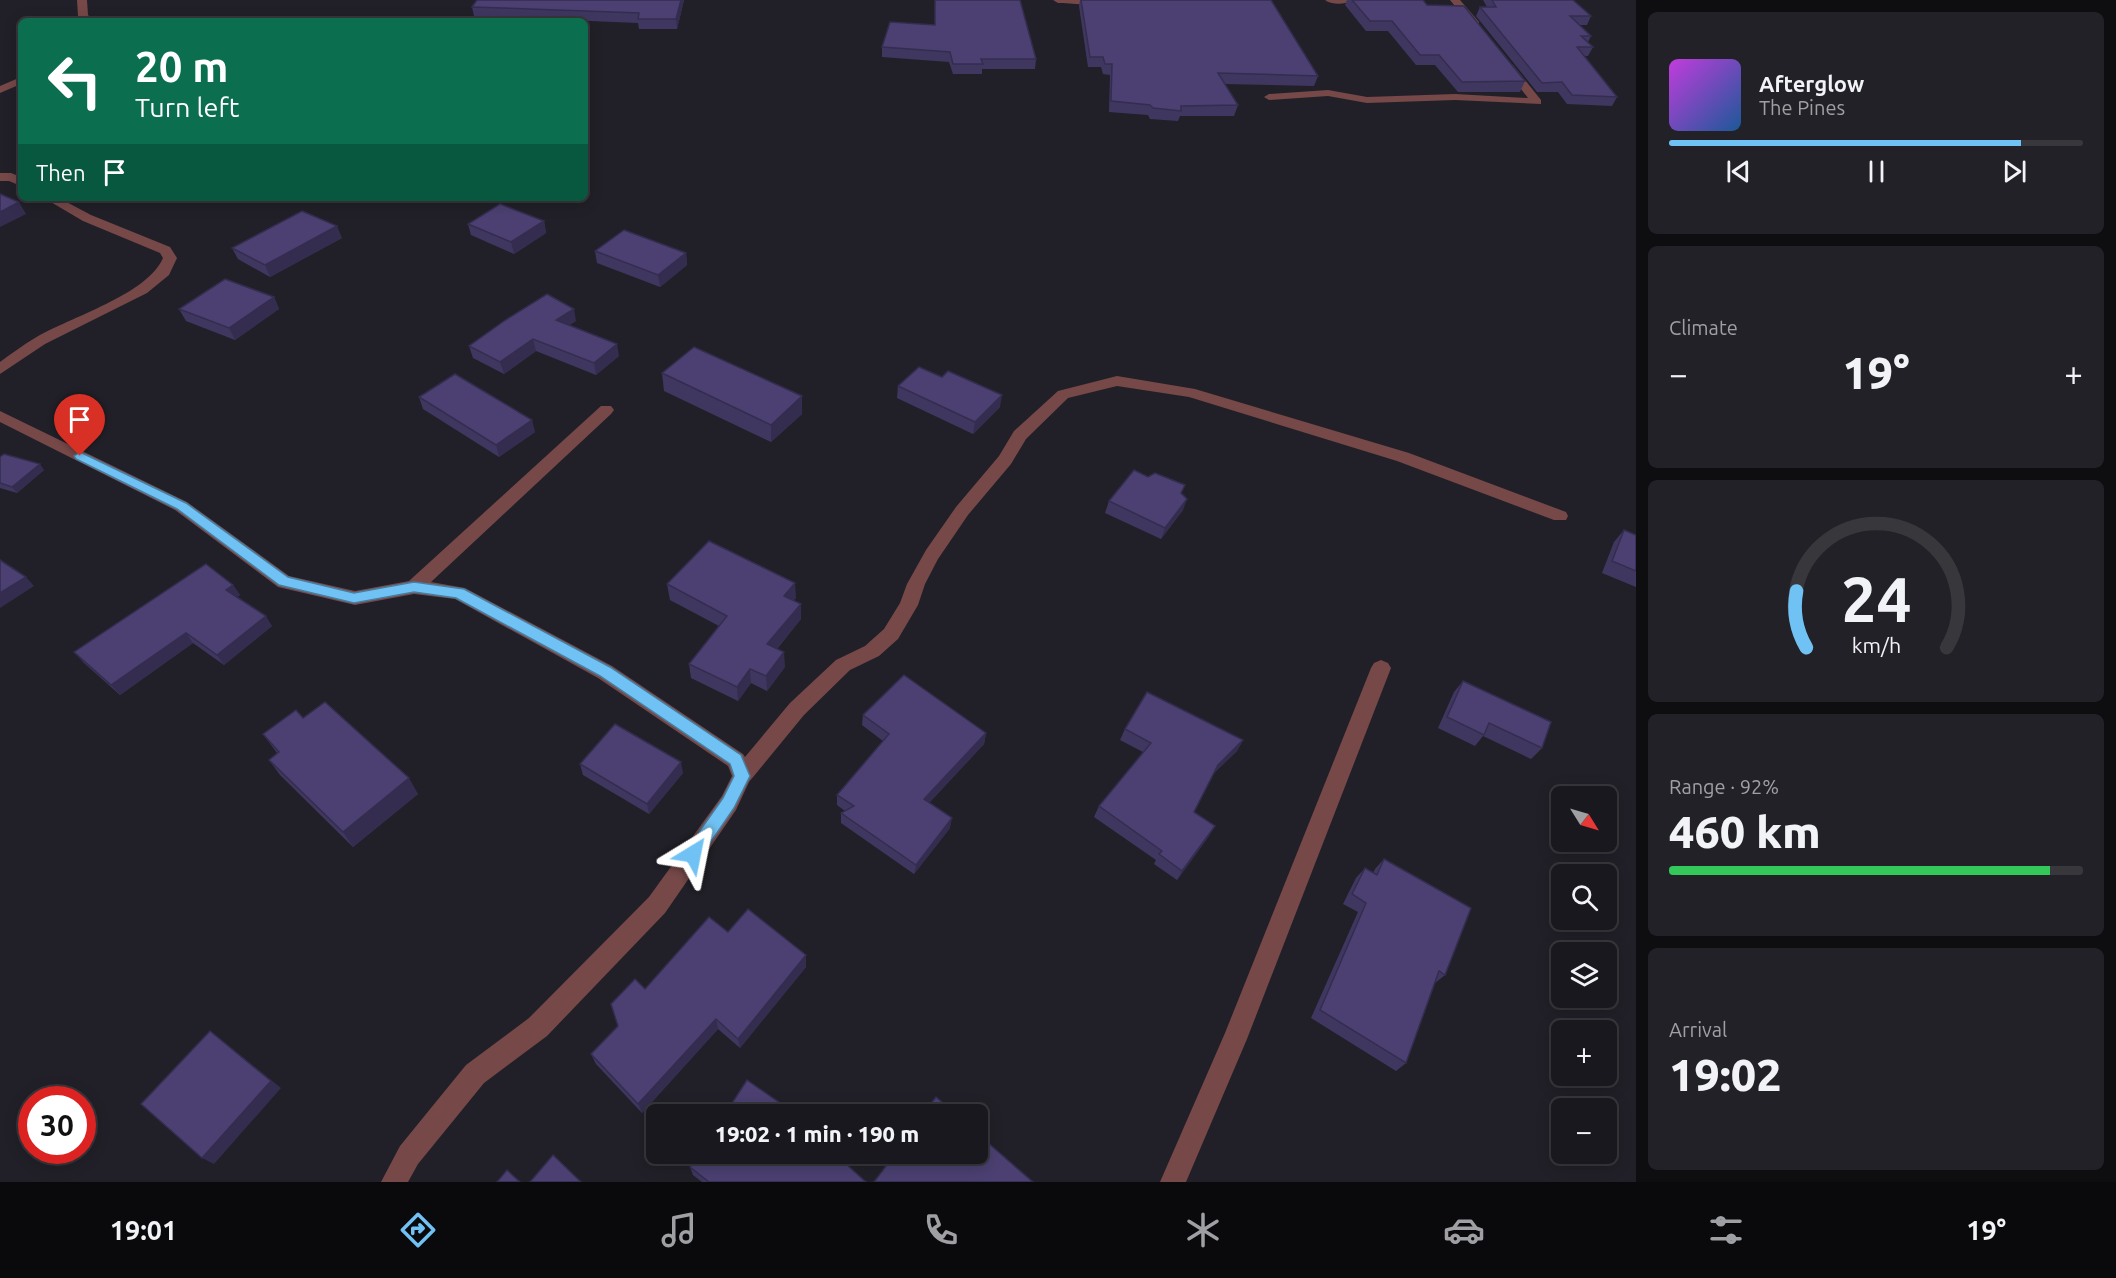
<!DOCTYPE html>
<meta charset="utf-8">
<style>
:root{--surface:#19181e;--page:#222127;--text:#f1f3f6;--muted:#9fa0a4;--line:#37373c;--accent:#70c2f4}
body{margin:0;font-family:Ubuntu,sans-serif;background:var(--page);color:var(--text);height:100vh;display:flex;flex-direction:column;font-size:22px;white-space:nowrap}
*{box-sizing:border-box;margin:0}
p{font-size:20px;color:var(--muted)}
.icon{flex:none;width:33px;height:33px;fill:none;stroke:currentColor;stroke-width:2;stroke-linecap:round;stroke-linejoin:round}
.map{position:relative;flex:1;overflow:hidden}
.drawer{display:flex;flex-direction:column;gap:12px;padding:12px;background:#0e0d10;width:480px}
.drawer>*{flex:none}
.top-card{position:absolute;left:18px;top:18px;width:570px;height:183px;border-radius:9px;box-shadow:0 3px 15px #0003,0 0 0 2px var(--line);background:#0b6e4f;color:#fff;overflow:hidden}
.needle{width:39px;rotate:127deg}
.buttons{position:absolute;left:1551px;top:786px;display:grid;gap:12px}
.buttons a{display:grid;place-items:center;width:66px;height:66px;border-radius:9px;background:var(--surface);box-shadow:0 3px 15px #0003,0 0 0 2px var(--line);font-size:30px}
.speed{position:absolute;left:18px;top:1086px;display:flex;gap:12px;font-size:30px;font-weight:700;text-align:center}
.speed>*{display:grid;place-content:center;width:78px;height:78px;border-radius:50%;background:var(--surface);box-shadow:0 3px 15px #0003,0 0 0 2px var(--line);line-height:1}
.speed .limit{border:9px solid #d22;background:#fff;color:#111}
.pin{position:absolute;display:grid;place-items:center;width:51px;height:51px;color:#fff;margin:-62px -26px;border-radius:50% 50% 50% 0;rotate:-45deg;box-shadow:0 0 6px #0007}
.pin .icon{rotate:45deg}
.me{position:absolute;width:66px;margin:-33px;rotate:35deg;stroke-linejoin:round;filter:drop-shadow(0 0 4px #0008)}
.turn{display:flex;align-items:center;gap:21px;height:126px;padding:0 18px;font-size:27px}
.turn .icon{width:78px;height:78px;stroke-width:2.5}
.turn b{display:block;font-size:42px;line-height:51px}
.then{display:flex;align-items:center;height:57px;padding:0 18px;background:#0003;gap:12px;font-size:22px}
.big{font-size:45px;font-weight:800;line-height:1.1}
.drawer .tile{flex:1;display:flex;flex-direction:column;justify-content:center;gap:9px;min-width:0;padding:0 21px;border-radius:9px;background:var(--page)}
.drawer .dial{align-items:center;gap:0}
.dial svg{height:156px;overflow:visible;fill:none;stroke:var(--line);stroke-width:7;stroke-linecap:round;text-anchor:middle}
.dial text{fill:var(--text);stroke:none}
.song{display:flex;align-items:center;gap:18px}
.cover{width:72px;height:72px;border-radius:9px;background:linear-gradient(135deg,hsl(290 70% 55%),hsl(210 70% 35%))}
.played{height:6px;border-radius:3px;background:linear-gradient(90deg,var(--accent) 85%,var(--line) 85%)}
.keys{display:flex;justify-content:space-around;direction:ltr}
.heat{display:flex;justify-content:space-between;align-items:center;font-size:33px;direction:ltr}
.charge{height:9px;border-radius:4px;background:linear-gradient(90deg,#34c759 92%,var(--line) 0)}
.trip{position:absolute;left:646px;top:1104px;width:342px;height:60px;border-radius:9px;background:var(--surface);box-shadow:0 3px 15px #0003,0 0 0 2px var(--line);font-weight:800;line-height:60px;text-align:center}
.menu{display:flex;height:96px;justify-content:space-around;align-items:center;background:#0a0a0c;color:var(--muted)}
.menu .icon{width:42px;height:42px}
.menu .selected{color:var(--accent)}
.menu b{font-size:27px;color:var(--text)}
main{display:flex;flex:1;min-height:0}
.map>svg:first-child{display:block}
</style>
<main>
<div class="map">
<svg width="1636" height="1182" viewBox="0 0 1636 1182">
<rect width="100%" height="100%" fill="#212028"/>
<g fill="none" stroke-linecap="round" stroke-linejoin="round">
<g fill="#764848" fill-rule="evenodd">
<polygon points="77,0 87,0 88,15 93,21 82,21 78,16"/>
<path d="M1053,0H1151C1135,11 1079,3 1058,3Z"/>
<path d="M1325,0H1352C1346,5 1331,5 1325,0Z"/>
<polygon points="1450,0 1460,0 1479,22 1479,26 1471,26"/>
<polygon points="1509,64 1513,65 1541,100 1541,104 1455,100 1367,103 1328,96 1269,100 1264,97 1269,94 1328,90 1367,97 1455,94 1528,98 1504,67"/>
<polygon points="21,77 21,84 0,93 0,86"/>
<polygon points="0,173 11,173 21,177 21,186 9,181 0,181"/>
<path d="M44,198H59L91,215L170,247L177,258L169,275L147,293L45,344L0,374V362C11,354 23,345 35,338C70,317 147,295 163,258L160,253L83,221Z"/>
<polygon points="1117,376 1195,389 1409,453 1566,512 1568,516 1566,520 1554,520 1397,461 1189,397 1117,386 1068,398 1026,439 1011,464 968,515 938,559 925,584 918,605 898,639 879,656 850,670 804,715 749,782 736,810 665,913 547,1036 484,1083 418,1164 408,1182 381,1182 400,1146 466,1065 529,1018 649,897 722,796 732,776 728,766 598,678 455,599 414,594 355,605 278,587 175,510 0,422 0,411 187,502 289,576 355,591 409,581 601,406 611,406 614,410 611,414 431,582 465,588 612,666 743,754 745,757 790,703 836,660 865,646 884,629 900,603 907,584 926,550 956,507 999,456 1014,431 1058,391"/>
<polygon points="1381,660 1388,663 1391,668 1247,1039 1186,1182 1160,1182 1225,1033 1371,668 1374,663"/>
</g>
</g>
<g fill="#403761">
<polygon points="684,0 677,29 639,29 638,23 474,16 472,7"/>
<polygon points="935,0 1036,59 1035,69 982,69 982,74 953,74 949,62 882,57 882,47 935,25"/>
<polygon points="1080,0 1271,0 1318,76 1314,86 1225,84 1238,105 1234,116 1180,116 1178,121 1150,119 1148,115 1109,112 1110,75 1103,74 1101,67 1088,67 1079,6"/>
<polygon points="1347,0 1423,0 1427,5 1525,81 1520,92 1458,92 1435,65 1416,65 1388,31 1366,31 1345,5"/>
<polygon points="1483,0 1573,0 1591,16 1587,25 1580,25 1591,36 1588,42 1593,47 1588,56 1584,56 1617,97 1612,106 1567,104 1558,92 1537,92 1476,16 1480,7 1487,7"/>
<polygon points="544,221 546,233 514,254 471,235 468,224"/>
<polygon points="342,238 270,277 238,259 232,248"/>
<polygon points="595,251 686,253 687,265 660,287 597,263"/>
<polygon points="274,297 279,309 235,340 186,321 179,309"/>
<polygon points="576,321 569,325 619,356 596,375 536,351 504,374 473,358 469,346"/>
<polygon points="662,373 802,396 802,414 771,442 664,391"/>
<polygon points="898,386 1000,407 973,434 897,398"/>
<polygon points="419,397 535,432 499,457 423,409"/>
<polygon points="0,457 44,470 17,493 0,488"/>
<polygon points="1148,477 1182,494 1183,510 1161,539 1105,513 1109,501"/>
<polygon points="1624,530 1636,535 1636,587 1602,573 1614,542"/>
<polygon points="667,584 796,598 794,600 801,619 777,649 785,667 767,691 751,683 738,701 691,678 689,664 719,626 670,600"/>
<polygon points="233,585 240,595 237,597 272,626 224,665 193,643 120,695 84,663 74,652"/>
<polygon points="1463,681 1542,748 1531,759 1483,736 1475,746 1438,728 1454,692"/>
<polygon points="863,715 986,733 984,744 929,803 950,828 914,874 841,823 841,813 845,811 837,805 837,795 883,741 862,725"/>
<polygon points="303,718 418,794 353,847 280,775 269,760 277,753 263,734"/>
<polygon points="1125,729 1243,740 1237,751 1213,774 1194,812 1209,836 1177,880 1154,864 1156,860 1094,817 1099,806 1143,752 1120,740"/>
<polygon points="580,764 683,773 649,814 583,775"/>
<polygon points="1384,859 1445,975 1435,983 1406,1063 1396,1071 1311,1018 1358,912 1343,904 1356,878 1365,868 1373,873 1375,869"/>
<polygon points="728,932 806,955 806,967 740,1048 718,1029 642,1113 596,1064 591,1054 618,1026 645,989"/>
<polygon points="690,1167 866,1182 702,1182 693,1175"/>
</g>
<g fill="#342d4f">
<polygon points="681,0 684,0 677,29 676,19"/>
<polygon points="19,202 26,214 0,227 0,212"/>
<polygon points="544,221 546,233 514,254 511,242"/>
<polygon points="337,226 342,238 270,277 265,265"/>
<polygon points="686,253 687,265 660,287 658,275"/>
<polygon points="274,297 279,309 235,340 229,328"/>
<polygon points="574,309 576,321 559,332 556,320"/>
<polygon points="533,339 536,351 504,374 500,362"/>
<polygon points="617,344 619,356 596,375 594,363"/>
<polygon points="1002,395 1000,407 973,434 975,422"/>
<polygon points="802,396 802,414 771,442 771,425"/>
<polygon points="532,420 535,432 499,457 496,445"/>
<polygon points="40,464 44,470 17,493 12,487"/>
<polygon points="1187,499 1183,510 1161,539 1165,528"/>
<polygon points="26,577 34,586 0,608 0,593"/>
<polygon points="795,583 796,598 785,611 784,596"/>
<polygon points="233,585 240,595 233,600 226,590"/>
<polygon points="801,604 801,619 768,659 767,644"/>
<polygon points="266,616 272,626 224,665 217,655"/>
<polygon points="186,633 193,643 120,695 111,685"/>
<polygon points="784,652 785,667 767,691 766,676"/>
<polygon points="750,669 751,683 738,701 737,687"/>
<polygon points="986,733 984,744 922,810 924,799"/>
<polygon points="1243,740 1237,751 1212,775 1218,765"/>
<polygon points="681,762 683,773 649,814 647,804"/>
<polygon points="409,778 418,794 353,847 343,832"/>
<polygon points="952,818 950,828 914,874 916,865"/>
<polygon points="1215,826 1209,836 1177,880 1182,871"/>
<polygon points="806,955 806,967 740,1048 738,1039"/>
<polygon points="716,1019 718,1029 642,1113 638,1104"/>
<polygon points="210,1031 281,1088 214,1164 202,1158"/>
</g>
<g fill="#4b4071" stroke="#342d4f" stroke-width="1.5">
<polygon points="477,0 681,0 676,19 638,19 639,13 472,7"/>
<polygon points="935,0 1020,0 1036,59 981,59 983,64 953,64 950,52 882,47 890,22 935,25"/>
<polygon points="1081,0 1271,0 1318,76 1218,73 1238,105 1181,106 1181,111 1153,108 1150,105 1111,101 1112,64 1105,64 1103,57 1090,57"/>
<polygon points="1352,0 1423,0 1427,5 1464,6 1525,81 1462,82 1439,55 1420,55 1392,21 1370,21"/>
<polygon points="1492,0 1573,0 1591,16 1570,16 1591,36 1581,36 1593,47 1577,47 1617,97 1572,95 1562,82 1542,83 1480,7 1496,7"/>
<polygon points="0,194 19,202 0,212"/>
<polygon points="500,204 544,221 511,242 468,224"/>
<polygon points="302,211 337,226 265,265 232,248"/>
<polygon points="624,230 686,253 658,275 595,251"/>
<polygon points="225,279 274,297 229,328 179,309"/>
<polygon points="547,294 574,309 556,320 617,344 594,363 533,339 500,362 469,346 504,321"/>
<polygon points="694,347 802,396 771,425 662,373"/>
<polygon points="919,367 942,377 948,371 1002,395 975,422 898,386"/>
<polygon points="455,374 532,420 496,445 419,397"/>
<polygon points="4,454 40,464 12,487 0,483 0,457"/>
<polygon points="1134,470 1148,477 1155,473 1185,485 1181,493 1187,499 1165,528 1109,501"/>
<polygon points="1624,530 1636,535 1636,571 1612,561"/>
<polygon points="709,541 795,583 784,596 801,604 767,644 784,652 766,676 750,669 737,687 689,664 727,616 667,584"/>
<polygon points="0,560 26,577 0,593"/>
<polygon points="206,564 233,585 226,590 266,616 217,655 186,633 111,685 74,652"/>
<polygon points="904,675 986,733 924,799 952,818 916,865 841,813 854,806 837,795 889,734 863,715"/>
<polygon points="1463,681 1551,722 1542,748 1489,723 1484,735 1447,717"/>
<polygon points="1147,692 1243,740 1218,765 1194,812 1215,826 1182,871 1159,854 1162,851 1099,806 1151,743 1125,729"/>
<polygon points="325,702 409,778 343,832 269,760 279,752 263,734 296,710 303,718"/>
<polygon points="615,724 681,762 647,804 580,764"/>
<polygon points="1384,859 1471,908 1445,975 1439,971 1406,1063 1320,1010 1366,903 1352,894 1365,868 1377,875"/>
<polygon points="748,909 806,955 738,1039 716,1019 638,1104 591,1054 618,1026 611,1004 635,979 645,989 709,917 728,932"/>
<polygon points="210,1031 271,1081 202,1158 141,1104"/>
<polygon points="747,1080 796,1114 725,1114"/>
<polygon points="936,1097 956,1114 923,1114"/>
<polygon points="978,1134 1033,1182 874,1182 895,1154 978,1154"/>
<polygon points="699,1154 835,1154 866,1182 709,1182 690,1167"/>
<polygon points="553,1155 581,1182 530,1182"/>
<polygon points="507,1170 520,1182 497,1182"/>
</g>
<polygon fill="#70c2f4" stroke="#497e9f" stroke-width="1.5" points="80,452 186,503 288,577 354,593 414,582 464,589 610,667 741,755 750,776 734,808 699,859 693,862 687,859 685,854 687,849 723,798 734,776 730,764 600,676 456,598 414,592 354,603 279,585 177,509 76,459 74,456"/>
</svg>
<div class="buttons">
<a><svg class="needle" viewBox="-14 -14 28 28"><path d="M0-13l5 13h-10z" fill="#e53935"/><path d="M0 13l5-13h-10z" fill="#9fa0a4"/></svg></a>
<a><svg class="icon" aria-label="search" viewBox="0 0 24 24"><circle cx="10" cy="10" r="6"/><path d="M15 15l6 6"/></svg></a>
<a><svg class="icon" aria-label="layers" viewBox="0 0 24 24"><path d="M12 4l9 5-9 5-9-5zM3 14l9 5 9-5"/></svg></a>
<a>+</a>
<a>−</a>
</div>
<div class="speed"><div class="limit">30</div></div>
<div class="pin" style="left:80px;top:456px;background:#d93025"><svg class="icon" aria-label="arrive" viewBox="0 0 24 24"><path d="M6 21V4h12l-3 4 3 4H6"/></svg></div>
<svg class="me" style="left:693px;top:854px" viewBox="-20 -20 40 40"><path d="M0-17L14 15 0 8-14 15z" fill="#70c2f4" stroke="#fff" stroke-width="4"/></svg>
<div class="trip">19:02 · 1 min · 190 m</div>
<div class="top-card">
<div class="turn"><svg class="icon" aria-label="left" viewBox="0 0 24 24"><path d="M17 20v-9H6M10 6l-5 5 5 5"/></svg><div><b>20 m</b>Turn left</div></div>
<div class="then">Then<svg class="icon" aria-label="arrive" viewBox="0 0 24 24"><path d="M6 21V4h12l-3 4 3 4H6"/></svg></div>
</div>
</div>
<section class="drawer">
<div class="tile">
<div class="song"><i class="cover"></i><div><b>Afterglow</b><p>The Pines</p></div></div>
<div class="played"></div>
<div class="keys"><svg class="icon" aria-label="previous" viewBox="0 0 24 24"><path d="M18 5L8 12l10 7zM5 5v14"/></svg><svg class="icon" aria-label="pause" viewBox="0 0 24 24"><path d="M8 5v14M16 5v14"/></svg><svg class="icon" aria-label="next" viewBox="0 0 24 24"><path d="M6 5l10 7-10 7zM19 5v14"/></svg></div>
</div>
<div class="tile"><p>Climate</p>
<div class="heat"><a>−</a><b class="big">19°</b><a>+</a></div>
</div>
<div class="tile dial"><svg viewBox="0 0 100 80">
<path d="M14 69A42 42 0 1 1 86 69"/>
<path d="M14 69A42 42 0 0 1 9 40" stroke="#70c2f4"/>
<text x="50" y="56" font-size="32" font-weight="700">24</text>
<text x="50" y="72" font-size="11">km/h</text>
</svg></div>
<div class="tile"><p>Range · 92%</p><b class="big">460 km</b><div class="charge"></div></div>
<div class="tile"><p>Arrival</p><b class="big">19:02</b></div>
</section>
</main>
<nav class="menu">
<b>19:01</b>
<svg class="icon selected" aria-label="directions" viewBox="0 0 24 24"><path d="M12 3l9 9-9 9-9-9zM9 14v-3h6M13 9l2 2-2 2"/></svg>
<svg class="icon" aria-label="music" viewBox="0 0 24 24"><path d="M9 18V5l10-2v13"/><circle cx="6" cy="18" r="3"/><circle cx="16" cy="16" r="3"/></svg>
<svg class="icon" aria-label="phone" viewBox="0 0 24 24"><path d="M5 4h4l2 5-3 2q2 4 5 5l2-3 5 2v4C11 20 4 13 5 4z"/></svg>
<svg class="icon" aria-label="climate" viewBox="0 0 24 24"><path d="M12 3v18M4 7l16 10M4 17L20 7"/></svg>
<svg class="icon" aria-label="car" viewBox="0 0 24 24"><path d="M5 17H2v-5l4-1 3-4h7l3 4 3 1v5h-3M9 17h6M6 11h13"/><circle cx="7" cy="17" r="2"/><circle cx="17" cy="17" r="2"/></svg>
<svg class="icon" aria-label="filters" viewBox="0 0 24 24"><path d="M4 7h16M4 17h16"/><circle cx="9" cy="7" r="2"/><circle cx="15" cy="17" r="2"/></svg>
<b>19°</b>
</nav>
